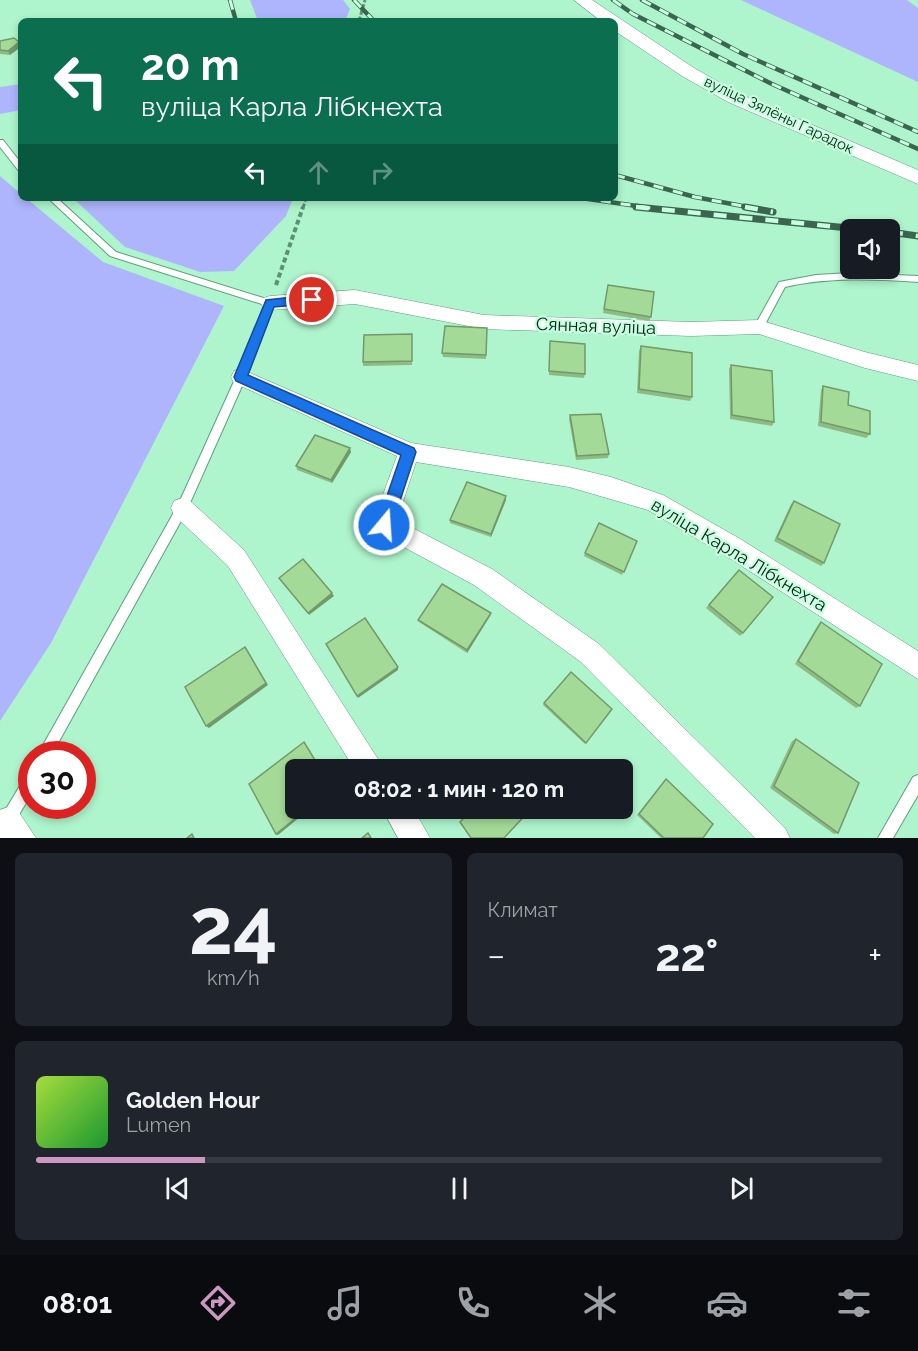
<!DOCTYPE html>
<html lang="ru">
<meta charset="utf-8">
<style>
:root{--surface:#171b24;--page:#20242c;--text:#f1f3f6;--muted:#9ea1a6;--line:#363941;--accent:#cc98c2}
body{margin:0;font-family:Raleway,sans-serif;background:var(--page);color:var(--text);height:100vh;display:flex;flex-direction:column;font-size:22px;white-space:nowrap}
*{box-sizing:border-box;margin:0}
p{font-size:20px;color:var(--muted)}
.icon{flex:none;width:33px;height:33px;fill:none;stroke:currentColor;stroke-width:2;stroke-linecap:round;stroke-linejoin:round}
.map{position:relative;height:838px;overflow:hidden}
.details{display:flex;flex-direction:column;gap:15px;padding:15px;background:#0d0f14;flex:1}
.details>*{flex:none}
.banner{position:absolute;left:18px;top:18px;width:600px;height:183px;border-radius:9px;box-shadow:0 3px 9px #0003;background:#0b6e4f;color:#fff;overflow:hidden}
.buttons{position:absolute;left:840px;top:219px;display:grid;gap:12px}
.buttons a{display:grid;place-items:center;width:60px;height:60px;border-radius:9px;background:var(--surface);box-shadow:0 3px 9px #0003;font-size:30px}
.speed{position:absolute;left:18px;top:741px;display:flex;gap:12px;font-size:30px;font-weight:700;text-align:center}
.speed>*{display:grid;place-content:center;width:78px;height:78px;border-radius:50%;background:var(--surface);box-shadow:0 3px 9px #0003;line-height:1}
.speed .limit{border:9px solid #d22;background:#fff;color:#111}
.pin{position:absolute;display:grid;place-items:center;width:51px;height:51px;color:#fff;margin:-26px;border:3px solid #fff;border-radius:50%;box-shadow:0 2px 6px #0007}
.me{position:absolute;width:66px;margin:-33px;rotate:18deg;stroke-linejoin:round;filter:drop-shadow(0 0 4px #0008)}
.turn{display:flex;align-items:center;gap:21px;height:126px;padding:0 24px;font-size:27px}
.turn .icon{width:78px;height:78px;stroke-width:2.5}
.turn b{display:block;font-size:42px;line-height:51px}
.lanes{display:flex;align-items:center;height:57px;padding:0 24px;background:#0003;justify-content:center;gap:30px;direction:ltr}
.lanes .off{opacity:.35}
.big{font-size:45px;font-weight:700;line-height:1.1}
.details .card{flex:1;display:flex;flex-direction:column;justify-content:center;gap:9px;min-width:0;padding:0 21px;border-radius:9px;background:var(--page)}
.details .dial{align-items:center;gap:0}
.dial b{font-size:78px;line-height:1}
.song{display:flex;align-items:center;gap:18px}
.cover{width:72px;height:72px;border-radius:9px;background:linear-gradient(135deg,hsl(80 70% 55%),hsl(130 70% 35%))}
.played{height:6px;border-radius:3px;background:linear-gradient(90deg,var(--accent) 20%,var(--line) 20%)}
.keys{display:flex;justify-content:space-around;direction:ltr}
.heat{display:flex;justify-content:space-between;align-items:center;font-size:33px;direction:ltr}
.details .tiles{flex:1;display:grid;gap:15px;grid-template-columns:1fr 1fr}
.card:last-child{grid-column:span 2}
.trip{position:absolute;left:285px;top:759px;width:348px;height:60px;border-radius:9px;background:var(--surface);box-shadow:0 3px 9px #0003;font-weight:700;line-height:60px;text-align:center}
.menu{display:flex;height:96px;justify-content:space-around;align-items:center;background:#090b0e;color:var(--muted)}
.menu .icon{width:42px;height:42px}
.menu .on{color:var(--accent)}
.menu b{font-size:27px;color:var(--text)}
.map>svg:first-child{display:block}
</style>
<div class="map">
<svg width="918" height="838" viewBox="0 0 918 838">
<rect width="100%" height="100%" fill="#aef5cd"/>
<g fill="#afb5fc">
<polygon points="250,0 343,0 350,9 345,21 258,21"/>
<polygon points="741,0 907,0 918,8 918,82"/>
<polygon points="21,84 21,110 0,114 0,87"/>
<polygon points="0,176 21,194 21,198 26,198 103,262 224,306 51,643 0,721"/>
<polygon points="73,198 293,198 286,216 234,271 200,272 125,247"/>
</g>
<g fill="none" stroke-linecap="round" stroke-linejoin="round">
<g stroke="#5ca07c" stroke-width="2">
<g id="service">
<polygon points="0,140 3,140 21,163 21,171 18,170 0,147"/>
<polygon points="48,198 57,198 116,252 273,301 275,303 246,377 186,512 52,754 38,754 178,505 236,377 265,305 110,256"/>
<path d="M850,273L918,276V282C873,279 829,277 785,287L762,330H756L754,327L779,282L816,275Z"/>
<polygon points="32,772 32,793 5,838 0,838 0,819 27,774"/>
<polygon points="918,775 918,795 893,838 878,838 913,777"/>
</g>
</g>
<g stroke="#5ca07c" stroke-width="1">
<g id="minor">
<polygon points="355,290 484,315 691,322 759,320 865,352 918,365 918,381 865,368 759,334 691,336 484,329 355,304 270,310 263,308 261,303 263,298 270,296"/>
<polygon points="241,369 411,443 569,467 611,477 663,495 742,540 918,651 918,679 726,556 648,510 569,487 416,462 397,520 492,569 599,644 785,828 790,838 755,838 581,662 474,585 376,532 372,525 397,456 234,383 231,377 234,371"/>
<polygon points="182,498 190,501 244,550 385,770 355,770 228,566 174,515 171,508 174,501"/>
<polygon points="8,807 18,811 36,838 3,838 0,834 0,810"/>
<polygon points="382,808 413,808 430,838 398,838"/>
</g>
</g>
<g stroke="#5ca07c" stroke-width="1">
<polygon id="tertiary" points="574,0 592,0 694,68 740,94 918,170 918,184 728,102 682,76 615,31 615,21 601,21"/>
</g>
<g stroke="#5d9074" stroke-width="3" stroke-dasharray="4.5 2" stroke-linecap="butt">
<polyline points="359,21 365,0"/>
<polyline points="303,208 306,198"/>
</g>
<polyline stroke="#5d9074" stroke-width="4" stroke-dasharray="5 3" stroke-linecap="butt" points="276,285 303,207"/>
<use href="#service" fill="#fff" fill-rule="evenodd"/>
<use href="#minor" fill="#fff" fill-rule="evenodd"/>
<use href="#tertiary" fill="#fff" fill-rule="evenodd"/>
<g stroke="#3b654f" stroke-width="4.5">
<g id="rail-far1">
<polyline points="230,0 236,21"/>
<polyline points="354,0 374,21"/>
<polyline points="613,0 633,14 772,84 918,149"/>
<polyline points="642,0 743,54 918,132"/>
<polyline points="615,175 695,197 753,208"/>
<polyline points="581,198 651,208"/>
</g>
</g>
<g stroke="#3b654f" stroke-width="7">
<g id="rail">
<polyline points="636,207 869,230"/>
<polyline points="745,207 773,212"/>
<polyline points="890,232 918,236"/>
</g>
</g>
<use href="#rail-far1" stroke="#c7fedf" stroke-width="3" stroke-dasharray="10" stroke-linecap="butt"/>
<use href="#rail" stroke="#c7fedf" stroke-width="4.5" stroke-dasharray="13" stroke-linecap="butt"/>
</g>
<g fill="#8dbb83">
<polygon points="0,41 19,42 10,55 0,54"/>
<polygon points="608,285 651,317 649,321 603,313"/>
<polygon points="487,328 486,359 443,357 442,353"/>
<polygon points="412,338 412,365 363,366 363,362"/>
<polygon points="550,341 585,374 584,378 549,375"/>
<polygon points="641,346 692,397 690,401 637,393 639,351"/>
<polygon points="731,365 774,422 772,426 730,419 729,369"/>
<polygon points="823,386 848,405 870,434 866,438 818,426 821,390"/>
<polygon points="570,415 609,454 608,458 576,460 569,419"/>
<polygon points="351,452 332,483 297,470 296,466"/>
<polygon points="506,500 491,537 450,523 450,520"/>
<polygon points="794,501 824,563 821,566 774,541 791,504"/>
<polygon points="637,541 622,575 584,556 585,553"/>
<polygon points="739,570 743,633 740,636 706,608"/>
<polygon points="491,613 490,616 467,653 419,622 418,620"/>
<polygon points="821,622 860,706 856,708 795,664 818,625"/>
<polygon points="544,703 612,709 585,744 543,705"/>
<polygon points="796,739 838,833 834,834 770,788 792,741"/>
<polygon points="666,779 703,838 661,838 637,815 664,781"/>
</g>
<g fill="#73996a">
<polygon points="19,42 21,47 10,55 8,51"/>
<polygon points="350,448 351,452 332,483 331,480"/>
<polygon points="506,496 506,500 491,537 491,534"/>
<polygon points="332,593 334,596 309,615 308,613"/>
<polygon points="491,613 490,616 467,653 467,650"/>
<polygon points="245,647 268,685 209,728 206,726"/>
<polygon points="398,667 398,670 358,698 357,696"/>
<polygon points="308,808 311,808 278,835 276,834"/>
</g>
<g fill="#a4da98" stroke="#73996a" stroke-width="1.5">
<polygon points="14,38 19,42 8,51 0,50 0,41"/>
<polygon points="608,285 654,292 651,317 604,309"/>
<polygon points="445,326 487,328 486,355 442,353"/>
<polygon points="412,334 412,361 363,362 364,335"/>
<polygon points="550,341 585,344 585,374 549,371"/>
<polygon points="641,346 692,353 692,397 639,389"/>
<polygon points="731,365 772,371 774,422 732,415"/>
<polygon points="823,386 849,392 848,405 870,411 870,434 821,422"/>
<polygon points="601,414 609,454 577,456 570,415"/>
<polygon points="315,435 350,448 331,480 296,466"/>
<polygon points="467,482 506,496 491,534 450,520"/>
<polygon points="794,501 840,524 824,563 777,538"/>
<polygon points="599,523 637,541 624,572 585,553"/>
<polygon points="303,559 332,593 308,613 279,578"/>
<polygon points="739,570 773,597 743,633 709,605"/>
<polygon points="442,584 491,613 467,650 418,620"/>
<polygon points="365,618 398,667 357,696 326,644"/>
<polygon points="821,622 882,664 860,706 798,661"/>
<polygon points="245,647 266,683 206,726 185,687"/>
<polygon points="571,672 612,709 586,743 544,703"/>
<polygon points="796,739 859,783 838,833 774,786"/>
<polygon points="304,742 321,770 296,770 296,808 308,808 276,834 249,784"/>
<polygon points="517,765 521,770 512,770"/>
<polygon points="666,779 713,824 703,838 664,838 639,814"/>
<polygon points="473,808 532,808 504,838 471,838 460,822"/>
<polygon points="368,833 371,838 362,838"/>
<polygon points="192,834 194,838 187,838"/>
</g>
<polygon fill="#1a73e8" stroke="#114b97" stroke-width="1.5" points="312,295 316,297 316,303 274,307 248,375 414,448 416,452 392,525 384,531 377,525 401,455 236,381 234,377 266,300"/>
<g text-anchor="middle" stroke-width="4.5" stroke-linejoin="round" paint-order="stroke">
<g font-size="15" fill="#092618" stroke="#c7fedf">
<text transform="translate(779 115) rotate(25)" y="5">вуліца Зялёны Гарадок</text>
</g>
<g font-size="18" fill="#092618" stroke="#c7fedf">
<text transform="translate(596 326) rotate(2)" y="6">Сянная вуліца</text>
<text transform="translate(739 555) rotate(31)" y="6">вуліца Карла Лібкнехта</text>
</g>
</g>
</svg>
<div class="buttons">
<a><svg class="icon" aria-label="sound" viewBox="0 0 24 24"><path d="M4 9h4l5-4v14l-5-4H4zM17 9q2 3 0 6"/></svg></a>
</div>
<div class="speed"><div class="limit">30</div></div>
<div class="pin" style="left:312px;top:300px;background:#d93025"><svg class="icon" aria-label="arrive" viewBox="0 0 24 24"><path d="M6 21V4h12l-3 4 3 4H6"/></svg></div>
<svg class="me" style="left:384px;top:525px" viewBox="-20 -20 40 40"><circle r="17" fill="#1a73e8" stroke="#fff" stroke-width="3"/><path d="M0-11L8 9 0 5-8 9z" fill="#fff"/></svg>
<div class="trip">08:02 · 1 мин · 120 m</div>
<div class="banner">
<div class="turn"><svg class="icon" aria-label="left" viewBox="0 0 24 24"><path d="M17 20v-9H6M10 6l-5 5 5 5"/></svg><div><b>20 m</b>вуліца Карла Лібкнехта</div></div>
<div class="lanes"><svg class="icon" aria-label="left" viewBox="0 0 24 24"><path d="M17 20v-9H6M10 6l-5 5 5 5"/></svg><svg class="icon off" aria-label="ahead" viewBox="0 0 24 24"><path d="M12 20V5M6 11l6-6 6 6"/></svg><svg class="icon off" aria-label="right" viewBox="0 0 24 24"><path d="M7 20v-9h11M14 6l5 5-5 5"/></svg></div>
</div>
</div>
<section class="details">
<div class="tiles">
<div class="card dial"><b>24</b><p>km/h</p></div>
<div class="card"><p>Климат</p>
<div class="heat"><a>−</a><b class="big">22°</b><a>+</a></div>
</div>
<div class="card">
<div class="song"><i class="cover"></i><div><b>Golden Hour</b><p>Lumen</p></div></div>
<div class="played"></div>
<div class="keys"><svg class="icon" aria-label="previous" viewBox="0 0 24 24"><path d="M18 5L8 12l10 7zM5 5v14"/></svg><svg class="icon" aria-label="pause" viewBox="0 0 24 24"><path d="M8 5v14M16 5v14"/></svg><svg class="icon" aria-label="next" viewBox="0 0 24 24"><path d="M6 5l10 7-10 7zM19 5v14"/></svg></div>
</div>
</div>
</section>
<nav class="menu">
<b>08:01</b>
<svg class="icon on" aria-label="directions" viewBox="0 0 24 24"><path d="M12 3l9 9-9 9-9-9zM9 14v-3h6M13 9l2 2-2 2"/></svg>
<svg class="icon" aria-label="music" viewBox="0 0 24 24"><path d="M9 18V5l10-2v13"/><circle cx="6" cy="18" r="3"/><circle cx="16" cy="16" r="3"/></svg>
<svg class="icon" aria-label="phone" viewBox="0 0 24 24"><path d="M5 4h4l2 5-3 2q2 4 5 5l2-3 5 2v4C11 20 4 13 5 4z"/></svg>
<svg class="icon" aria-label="climate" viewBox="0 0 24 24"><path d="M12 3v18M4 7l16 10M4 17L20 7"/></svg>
<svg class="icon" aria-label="car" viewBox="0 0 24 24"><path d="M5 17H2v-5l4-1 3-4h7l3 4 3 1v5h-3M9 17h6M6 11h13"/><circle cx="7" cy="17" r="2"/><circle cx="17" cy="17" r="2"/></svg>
<svg class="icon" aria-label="filters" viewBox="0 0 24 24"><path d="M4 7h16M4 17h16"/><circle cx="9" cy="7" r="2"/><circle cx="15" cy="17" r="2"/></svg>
</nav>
